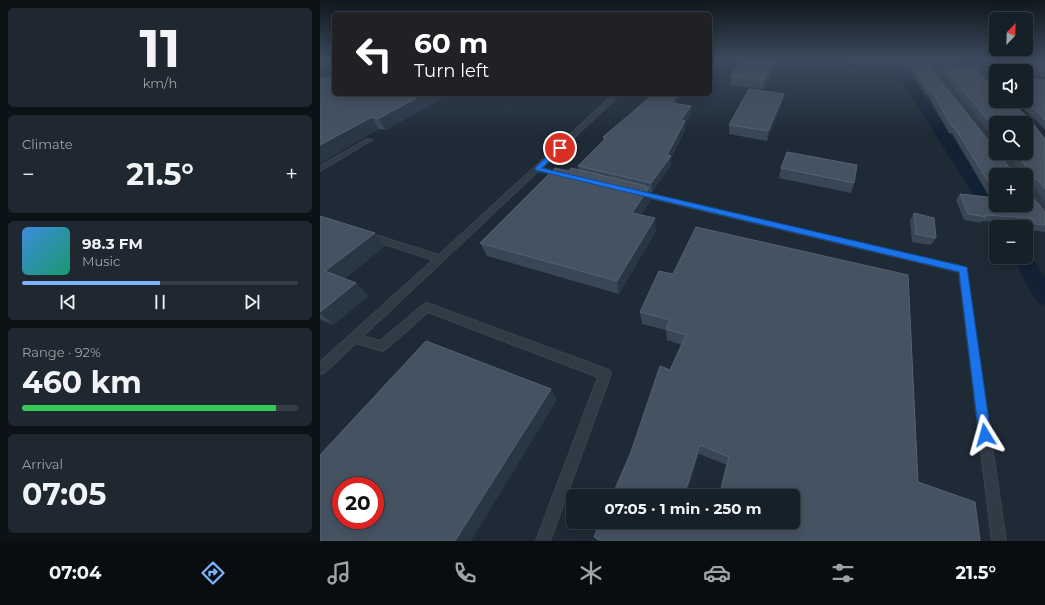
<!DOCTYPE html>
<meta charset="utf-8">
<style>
:root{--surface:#162028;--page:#1f2830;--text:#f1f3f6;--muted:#9ea3a8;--line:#353e45;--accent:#78b3fc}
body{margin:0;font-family:Montserrat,sans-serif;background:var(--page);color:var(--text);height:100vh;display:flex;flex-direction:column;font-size:15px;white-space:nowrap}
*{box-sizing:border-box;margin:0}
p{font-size:13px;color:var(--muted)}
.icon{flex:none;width:22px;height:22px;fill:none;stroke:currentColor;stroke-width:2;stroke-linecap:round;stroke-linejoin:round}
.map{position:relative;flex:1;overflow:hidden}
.sheet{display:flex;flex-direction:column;gap:8px;padding:8px;background:#0c1216;width:320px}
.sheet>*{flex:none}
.hud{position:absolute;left:12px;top:12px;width:380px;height:84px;border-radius:6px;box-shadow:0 2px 10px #0003,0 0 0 1px var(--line);background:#202124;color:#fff;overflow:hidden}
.needle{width:26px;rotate:23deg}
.fabs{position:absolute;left:669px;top:12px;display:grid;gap:8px}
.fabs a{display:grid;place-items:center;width:44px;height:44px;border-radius:6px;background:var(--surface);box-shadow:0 2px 10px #0003,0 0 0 1px var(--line);font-size:20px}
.speed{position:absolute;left:12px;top:477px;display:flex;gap:8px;font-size:20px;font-weight:700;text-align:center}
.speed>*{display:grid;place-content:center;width:52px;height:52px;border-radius:50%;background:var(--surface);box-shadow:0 2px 10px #0003,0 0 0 1px var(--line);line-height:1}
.speed .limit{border:6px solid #d22;background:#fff;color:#111}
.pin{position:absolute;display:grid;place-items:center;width:34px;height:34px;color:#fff;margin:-17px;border:2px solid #fff;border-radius:50%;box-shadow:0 1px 4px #0007}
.me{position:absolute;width:44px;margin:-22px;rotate:352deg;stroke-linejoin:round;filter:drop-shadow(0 0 3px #0008)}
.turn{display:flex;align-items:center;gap:14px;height:84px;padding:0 16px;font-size:18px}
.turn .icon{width:52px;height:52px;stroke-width:2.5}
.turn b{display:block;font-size:28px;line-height:34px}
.big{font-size:30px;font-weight:700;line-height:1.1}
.sheet .tile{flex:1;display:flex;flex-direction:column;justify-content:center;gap:6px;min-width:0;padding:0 14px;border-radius:6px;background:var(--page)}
.sheet .dial{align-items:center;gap:0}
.dial b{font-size:52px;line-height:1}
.song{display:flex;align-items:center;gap:12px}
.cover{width:48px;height:48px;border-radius:6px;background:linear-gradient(135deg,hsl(210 70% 55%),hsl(160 70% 35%))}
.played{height:4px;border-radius:2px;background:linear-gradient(90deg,var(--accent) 50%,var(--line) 50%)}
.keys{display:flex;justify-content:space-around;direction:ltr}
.heat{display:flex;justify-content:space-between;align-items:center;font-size:22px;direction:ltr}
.charge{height:6px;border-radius:3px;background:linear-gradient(90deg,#34c759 92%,var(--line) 0)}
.trip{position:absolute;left:246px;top:489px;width:234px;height:40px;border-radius:6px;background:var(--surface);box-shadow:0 2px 10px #0003,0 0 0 1px var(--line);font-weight:700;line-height:40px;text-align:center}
.tabs{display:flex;height:64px;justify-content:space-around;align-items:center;background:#090d10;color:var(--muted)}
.tabs .icon{width:28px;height:28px}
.tabs .current{color:var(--accent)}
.tabs b{font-size:18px;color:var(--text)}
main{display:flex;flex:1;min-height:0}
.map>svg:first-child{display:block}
</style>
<main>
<section class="sheet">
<div class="tile dial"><b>11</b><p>km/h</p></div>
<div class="tile"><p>Climate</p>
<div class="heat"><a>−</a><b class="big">21.5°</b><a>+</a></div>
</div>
<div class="tile">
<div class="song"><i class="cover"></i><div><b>98.3 FM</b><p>Music</p></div></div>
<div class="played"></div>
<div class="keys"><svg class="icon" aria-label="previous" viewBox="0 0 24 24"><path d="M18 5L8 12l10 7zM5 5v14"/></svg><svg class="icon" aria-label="pause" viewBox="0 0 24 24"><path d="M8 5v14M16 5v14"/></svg><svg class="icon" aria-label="next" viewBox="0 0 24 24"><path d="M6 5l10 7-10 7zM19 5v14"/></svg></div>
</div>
<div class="tile"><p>Range · 92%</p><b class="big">460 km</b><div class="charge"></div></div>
<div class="tile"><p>Arrival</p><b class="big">07:05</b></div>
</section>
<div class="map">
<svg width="725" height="541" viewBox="0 0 725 541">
<rect width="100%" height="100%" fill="#1e2a36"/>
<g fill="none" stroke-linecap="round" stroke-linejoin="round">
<g fill="#122133" fill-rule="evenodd">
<polygon points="487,59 528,59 583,65 676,202 676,205 678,205 692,227 676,227 676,231 575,70 492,62"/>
<polygon points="706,251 709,252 725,277 725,305 717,302 692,257 706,257"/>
</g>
<g stroke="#3b4450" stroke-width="2">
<g id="service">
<polygon points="14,74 14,78 0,84 0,80"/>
<polygon points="294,94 300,94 222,168 243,174 243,176 218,171 43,336 60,341 104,304 107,303 289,370 291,374 230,541 216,541 278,377 108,312 66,349 62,351 36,343 4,373 0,374 0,362 113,260 46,238 45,236 46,234 52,234 119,255"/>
<polygon points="47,139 52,140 0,171 0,166"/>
<polygon points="315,191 318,191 646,268 686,541 672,541 639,272 318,195 315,195"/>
</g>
</g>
<g stroke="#3b4450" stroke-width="2">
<g id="minor">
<polygon points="394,59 405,59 390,67 390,61"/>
<polygon points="519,59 555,59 603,63 602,61 603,59 609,59 613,64 656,67 676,71 676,77 656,73 618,70 676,142 676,153 685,153 702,175 688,175 607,69 523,62"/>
<polygon points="706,185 711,186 725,204 725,219 720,217 706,199"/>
</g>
</g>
<use href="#service" fill="#313b46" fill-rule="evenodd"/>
<use href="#minor" fill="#313b46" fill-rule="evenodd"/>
</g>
<g fill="#394655" fill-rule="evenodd">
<polygon points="423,59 459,59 443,89 410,85 411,76"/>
<polygon points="565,59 602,59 601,61"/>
<polygon points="610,59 643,59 641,64 614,63"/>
<polygon points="675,59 725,59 725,77 708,75 708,77 709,78 725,80 725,130 716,120 695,101 706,101 706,71 678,71"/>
<path d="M593,64L692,171H700L687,153H706L676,123V140L621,72L624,67L674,88L724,138H725V202L712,185H710V194L725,212V232L710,230L706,224L662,221L661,223L644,220L636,200L640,194L670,198L632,133H629L608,95L605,94L591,69ZM676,175L706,205H676Z"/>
<polygon points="674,72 676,73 676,82 671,78"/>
<polygon points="0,77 14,94 129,94 66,130 59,129 0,163"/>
<polygon points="361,94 356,104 371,106 371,115 365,123 365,130 351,158 351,165 332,192 329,192 330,201 321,215 336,231 299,294 167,256 160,243 249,171 259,170 258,166 284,140 283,137"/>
<polygon points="464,94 462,103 447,141 409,134 409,125"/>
<polygon points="461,168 534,183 531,193 459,178"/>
<polygon points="594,213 616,238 611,245 592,242 590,220"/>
<polygon points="0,216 55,233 65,246 24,279 36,283 48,296 13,325 0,319"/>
<polygon points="339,271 598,482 660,541 278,541 274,537 473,522 407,465 379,454 292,496 362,345 347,340 346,330 322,324 320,312"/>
</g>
<g fill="#293644">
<polygon points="456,59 459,59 443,89 444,81"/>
<polygon points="103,94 129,94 66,130 58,119"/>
<polygon points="357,94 361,94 353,112 352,103"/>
<polygon points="464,94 462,103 447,141 448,131"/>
<polygon points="371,106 371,115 365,123 365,130 351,158 351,165 332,192 331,183 347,155 361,120"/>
<polygon points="52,117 59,129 0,163 0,145"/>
<polygon points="326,186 327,191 329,188 330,201 314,226 312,213"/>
<polygon points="335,218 336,231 299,294 297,281"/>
<polygon points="55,233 65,246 17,284 5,271"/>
<polygon points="36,283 48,296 13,325 0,313 0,312"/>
<polygon points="231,389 237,400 151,541 135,541"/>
<polygon points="380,445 379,454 366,496 366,489"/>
</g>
<g fill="#455261" stroke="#556271" fill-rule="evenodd">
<polygon points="423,59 456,59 444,81 411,76"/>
<polygon points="679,59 725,59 725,71 709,69 708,71 708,77 709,78 725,80 725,120 720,114 705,101 706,101 706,71 680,71 680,69 682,69"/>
<polygon points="593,64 608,65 676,150 676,153 678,153 692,171 706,171 708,169 695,153 706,153 706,123 676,123 676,130 624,67 655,69 674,88 676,88 676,101 689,101 709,118 724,138 725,138 725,189 717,179 710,178 710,194 725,212 725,225 715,224 711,218 665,215 666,217 648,214 640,194 676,198 676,205 706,205 706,175 676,175 676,194 635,128 632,127 611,89 607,89"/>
<polygon points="0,77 10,79 14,77 14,94 103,94 58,119 52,117 0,145"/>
<polygon points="429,89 464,94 448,131 409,125"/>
<polygon points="334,94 357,94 352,103 371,106 361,120 365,121 347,155 351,156 331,183 258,166 286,138 283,137"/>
<polygon points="467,152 537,165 534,183 461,168"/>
<polygon points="235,168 249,171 251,168 326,186 325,187 329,188 312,213 335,218 297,281 160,243"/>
<polygon points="594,213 614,218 616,238 596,234"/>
<polygon points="0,216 55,233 5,271 36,283 0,312"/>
<polygon points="376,227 588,275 598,482 655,502 660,541 643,541 639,539 639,541 280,541 281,540 274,537 280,522 473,522 473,496 399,496 409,457 380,445 366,489 383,496 292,496 311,452 340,366 350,370 366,335 346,329 350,320 320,312 339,271 353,274"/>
<path d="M106,341L231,389L135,541H0V455ZM21,486H55V520H21Z"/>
</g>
<linearGradient id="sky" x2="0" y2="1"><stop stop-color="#10171e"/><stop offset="0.44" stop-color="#3b4a5d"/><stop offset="1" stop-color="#3b4a5d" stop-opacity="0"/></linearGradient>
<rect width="725" height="135" fill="url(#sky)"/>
<polygon fill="#1a73e8" stroke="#114b97" points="238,146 243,148 222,168 647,267 671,435 669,440 665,442 661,440 659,435 639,272 215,170 215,168"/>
</svg>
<div class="fabs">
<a><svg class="needle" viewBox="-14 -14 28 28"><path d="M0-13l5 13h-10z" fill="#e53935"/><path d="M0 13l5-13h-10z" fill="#9ea3a8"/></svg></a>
<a><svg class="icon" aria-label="sound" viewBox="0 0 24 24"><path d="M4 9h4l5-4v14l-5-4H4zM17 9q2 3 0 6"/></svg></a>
<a><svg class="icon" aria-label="search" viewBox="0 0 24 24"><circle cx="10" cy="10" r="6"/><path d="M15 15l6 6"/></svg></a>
<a>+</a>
<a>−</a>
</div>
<div class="speed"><div class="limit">20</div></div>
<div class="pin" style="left:240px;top:148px;background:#d93025"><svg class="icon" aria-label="arrive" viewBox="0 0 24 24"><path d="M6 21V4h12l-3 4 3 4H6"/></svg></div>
<svg class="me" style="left:665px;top:435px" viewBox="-20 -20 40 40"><path d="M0-17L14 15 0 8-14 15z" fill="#1a73e8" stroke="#fff" stroke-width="4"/></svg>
<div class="trip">07:05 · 1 min · 250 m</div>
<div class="hud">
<div class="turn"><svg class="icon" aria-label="left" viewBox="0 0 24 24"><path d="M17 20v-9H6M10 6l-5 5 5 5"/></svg><div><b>60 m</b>Turn left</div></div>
</div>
</div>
</main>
<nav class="tabs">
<b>07:04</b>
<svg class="icon current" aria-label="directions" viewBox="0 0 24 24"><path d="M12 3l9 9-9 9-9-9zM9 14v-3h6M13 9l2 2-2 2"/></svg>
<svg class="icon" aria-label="music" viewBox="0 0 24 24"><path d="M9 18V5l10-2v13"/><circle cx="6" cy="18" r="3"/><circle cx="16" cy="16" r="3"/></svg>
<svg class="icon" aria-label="phone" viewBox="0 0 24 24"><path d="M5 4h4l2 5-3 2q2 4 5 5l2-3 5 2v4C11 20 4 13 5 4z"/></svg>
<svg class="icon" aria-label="climate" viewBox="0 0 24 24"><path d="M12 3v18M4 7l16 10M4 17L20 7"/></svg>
<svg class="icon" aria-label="car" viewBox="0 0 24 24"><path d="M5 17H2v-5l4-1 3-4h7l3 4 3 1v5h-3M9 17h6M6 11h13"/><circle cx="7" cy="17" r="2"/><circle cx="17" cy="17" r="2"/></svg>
<svg class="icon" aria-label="filters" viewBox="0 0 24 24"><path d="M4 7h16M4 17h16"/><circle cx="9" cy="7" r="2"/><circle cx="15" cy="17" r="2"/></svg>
<b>21.5°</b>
</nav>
